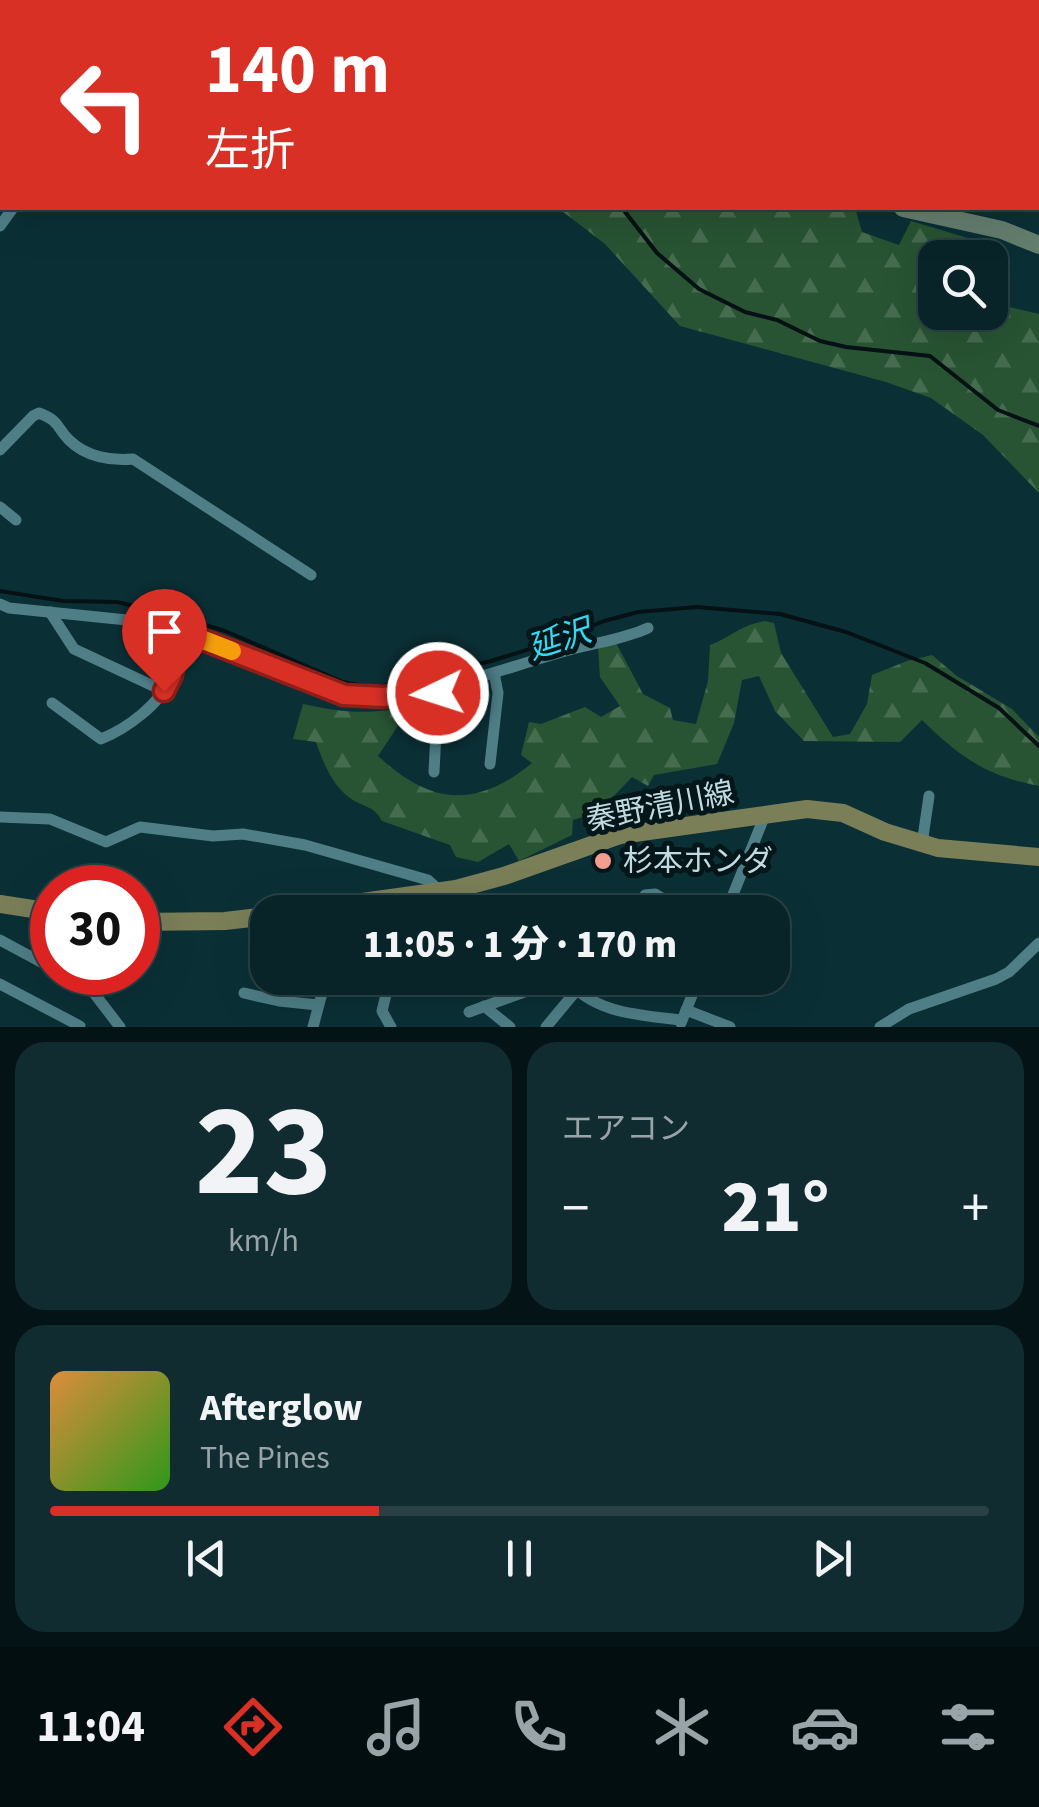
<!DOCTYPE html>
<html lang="ja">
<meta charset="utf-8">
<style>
:root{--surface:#082428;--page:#112c30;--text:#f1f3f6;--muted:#98a4a8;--line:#294145;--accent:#d93025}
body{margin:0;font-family:"Source Sans 3","Noto Sans JP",sans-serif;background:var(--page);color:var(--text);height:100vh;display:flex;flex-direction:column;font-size:38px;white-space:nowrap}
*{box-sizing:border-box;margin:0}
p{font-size:32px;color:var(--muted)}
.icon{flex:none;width:55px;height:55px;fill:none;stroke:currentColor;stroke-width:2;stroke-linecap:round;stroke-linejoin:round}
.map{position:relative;height:1027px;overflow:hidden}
.side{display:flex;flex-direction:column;gap:15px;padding:15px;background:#041416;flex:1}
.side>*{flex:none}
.hud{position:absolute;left:0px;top:0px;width:1040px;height:210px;box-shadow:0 10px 40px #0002,0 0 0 2px var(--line);background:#d93025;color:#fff;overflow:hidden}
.fabs{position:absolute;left:918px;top:240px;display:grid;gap:20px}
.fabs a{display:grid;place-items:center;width:90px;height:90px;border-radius:20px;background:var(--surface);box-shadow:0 10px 40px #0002,0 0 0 2px var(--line);font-size:50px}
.speed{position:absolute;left:30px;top:865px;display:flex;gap:20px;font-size:50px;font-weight:700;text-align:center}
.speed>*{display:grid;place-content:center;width:130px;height:130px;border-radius:50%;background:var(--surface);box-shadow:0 10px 40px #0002,0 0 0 2px var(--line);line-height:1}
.speed .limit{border:15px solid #d22;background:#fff;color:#111}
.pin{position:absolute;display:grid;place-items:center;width:85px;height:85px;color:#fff;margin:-102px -42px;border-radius:50% 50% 50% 0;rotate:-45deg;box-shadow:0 0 10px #0007}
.pin .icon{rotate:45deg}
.me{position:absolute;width:110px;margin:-55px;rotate:266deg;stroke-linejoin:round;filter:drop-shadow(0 0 8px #0008)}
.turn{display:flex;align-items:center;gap:35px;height:210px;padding:0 40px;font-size:45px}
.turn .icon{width:130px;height:130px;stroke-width:2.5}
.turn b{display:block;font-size:70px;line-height:85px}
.big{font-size:75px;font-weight:800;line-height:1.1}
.side .tile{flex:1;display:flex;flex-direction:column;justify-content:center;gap:15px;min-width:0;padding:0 35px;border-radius:30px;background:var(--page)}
.side .dial{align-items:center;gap:0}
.dial b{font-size:130px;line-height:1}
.song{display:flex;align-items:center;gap:30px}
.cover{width:120px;height:120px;border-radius:15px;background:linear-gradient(135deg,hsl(30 70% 55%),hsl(110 70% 35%))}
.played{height:10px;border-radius:5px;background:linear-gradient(90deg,var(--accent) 35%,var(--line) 35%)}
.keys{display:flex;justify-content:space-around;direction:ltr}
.heat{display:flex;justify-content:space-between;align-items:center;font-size:55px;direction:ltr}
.side .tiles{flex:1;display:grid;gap:15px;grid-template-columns:1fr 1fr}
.tile:last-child{grid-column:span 2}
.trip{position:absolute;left:250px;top:895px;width:540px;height:100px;border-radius:30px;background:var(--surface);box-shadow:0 10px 40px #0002,0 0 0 2px var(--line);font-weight:800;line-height:100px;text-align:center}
.menu{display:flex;height:160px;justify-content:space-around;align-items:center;background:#030e10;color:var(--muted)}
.menu .icon{width:70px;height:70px}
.menu .selected{color:var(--accent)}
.menu b{font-size:45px;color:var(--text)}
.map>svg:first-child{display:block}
</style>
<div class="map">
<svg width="1039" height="1027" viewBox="0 0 1039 1027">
<defs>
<pattern id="forest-firs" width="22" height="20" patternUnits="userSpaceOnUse" patternTransform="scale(2.5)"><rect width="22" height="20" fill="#285433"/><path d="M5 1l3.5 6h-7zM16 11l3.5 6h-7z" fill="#466c50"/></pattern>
</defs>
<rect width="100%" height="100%" fill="#0a3036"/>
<g fill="url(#forest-firs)">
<polygon points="222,0 776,0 776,2 221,2"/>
<polygon points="558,208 855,208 862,232 899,245 911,221 971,239 965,257 935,258 935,312 990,312 990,291 1005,306 1039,314 1039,493 983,435 931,398 886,382 680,326 605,244"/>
<path d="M765,621L774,623L781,653L833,737L850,734L867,704L872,675L907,661L932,655L957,676L1012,709L1039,737V786C986,776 960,757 922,720L900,742L804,741L775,711L759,676L742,680L734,723L717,764L654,775L648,786L632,777L611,799L605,819L592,814L573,820L572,835L519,861L509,844L478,862L456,857L450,845L382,821C374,805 362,807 350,798C332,785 323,762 316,742L293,739L303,704C344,713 370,715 411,706L378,756C430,804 475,810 532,763L521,755L529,722L541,724L585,707L601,717L620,706L600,677L598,647L615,641L643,694L670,708L673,720L696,724L708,681L710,645C731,637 742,624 765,621Z"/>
</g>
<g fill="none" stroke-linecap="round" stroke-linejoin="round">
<g stroke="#051114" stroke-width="4">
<polyline points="0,23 2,24"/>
<polyline points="622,208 657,253 699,289 745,312 777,320 820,341 846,347 930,356 998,410 1039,426"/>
<polyline points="0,591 63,601 117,602 160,612 225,631 343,682 375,688 491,661 556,641 604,621 638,612 697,607 780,614 846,632 925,663 999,708 1039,746"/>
</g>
<g stroke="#4f7e87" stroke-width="11">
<polyline points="159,2 163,0"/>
<polyline points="489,2 489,0"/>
<polyline points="1038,29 1039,26"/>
<polyline points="0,91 2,92"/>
<polyline points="0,226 13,208"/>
<path d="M0,450L33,416L39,413C60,421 56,427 69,440C86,457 111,461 133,459L311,575"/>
<polyline points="0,507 16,520"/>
<path d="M0,604L9,608L127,620L178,630L343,695C422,703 498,669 573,649C599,642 624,639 648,628"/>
<polyline points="50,612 74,649 164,691"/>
<path d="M52,703L101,739C126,729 161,704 171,677C176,663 176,645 178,630"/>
<polyline points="490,764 498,693 494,673"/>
<polyline points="434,772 438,693 434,689"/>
<polyline points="0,817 50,819 106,842 140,827 213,836 243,834 305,845 428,880 440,891"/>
<polyline points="922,844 929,796"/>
<polyline points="403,897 405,912"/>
<polyline points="634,912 645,895 655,894 684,912"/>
<polyline points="726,912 765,815"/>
<polyline points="0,940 52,968"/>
<polyline points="60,972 90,988 120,1027"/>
<polyline points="328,978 387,989"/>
<polyline points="390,978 382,1011 391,1027"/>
<path d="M566,978C593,1014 640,1015 682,1020"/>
<polyline points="0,984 80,1026"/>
<polyline points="244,993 279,1001 318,1005"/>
<polyline points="484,1006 510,1027"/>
<polyline points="686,1010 730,1027"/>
<polyline points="469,1012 563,978"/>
<polyline points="681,1023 699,978"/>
<polyline points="313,1027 326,978"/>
<polyline points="546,1027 576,991"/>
<polyline points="880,1027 909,1009 996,979 1009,972 1039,943"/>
</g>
<g stroke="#657f6f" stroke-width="18">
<polyline points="569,0 570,2"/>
<polyline points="903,208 1002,230 1039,245"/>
</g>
<g stroke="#7b7f58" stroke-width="18">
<polyline points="0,904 52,912"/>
<polyline points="290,912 456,889 504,876 620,835 807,809 843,813 885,832 938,848 1039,857"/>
<polyline points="138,922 225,921 268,916"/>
</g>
</g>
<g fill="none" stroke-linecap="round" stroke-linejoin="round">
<g stroke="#8d1f18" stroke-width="25">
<polyline id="route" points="164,691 172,675 178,630 344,695 384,697 434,689 438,693"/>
</g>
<use href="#route" stroke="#d93025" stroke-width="18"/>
<polyline stroke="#f59e0b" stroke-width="18" points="177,639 178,630 232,651"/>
</g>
<circle fill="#f59d8e" stroke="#031619" stroke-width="4" cx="603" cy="861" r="10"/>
<g text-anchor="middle" stroke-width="10" stroke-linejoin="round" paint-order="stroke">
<g font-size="30" fill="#c2dadf" stroke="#031619">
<text transform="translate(660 806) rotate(-11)" y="10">秦野清川線</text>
</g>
<g font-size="30" fill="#c2dadf" stroke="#031619" text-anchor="start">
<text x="623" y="871">杉本ホンダ</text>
</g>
<g font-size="32" font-style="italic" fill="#35d8f0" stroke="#031619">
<text transform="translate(559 639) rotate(-18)" y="11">延沢</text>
</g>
</g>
</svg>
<div class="fabs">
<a><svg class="icon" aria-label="search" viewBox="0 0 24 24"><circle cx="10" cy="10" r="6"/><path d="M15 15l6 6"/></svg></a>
</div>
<div class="speed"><div class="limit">30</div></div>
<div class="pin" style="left:164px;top:691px;background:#d93025"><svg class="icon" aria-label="arrive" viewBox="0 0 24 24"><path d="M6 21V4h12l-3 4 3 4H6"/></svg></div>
<svg class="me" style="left:438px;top:693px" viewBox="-20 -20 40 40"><circle r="17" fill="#d93025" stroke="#fff" stroke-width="3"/><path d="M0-11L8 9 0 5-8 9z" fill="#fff"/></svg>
<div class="trip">11:05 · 1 分 · 170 m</div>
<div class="hud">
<div class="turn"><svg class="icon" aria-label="left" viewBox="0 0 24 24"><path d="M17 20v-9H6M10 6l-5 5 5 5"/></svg><div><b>140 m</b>左折</div></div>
</div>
</div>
<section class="side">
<div class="tiles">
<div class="tile dial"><b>23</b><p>km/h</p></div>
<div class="tile"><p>エアコン</p>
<div class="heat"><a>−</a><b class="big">21°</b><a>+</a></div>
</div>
<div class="tile">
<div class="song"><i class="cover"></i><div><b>Afterglow</b><p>The Pines</p></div></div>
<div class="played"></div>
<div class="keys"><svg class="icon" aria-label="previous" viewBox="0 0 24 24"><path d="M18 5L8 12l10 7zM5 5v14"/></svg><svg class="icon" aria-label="pause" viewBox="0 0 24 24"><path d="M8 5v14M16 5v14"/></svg><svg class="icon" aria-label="next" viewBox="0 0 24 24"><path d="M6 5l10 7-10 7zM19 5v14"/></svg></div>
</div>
</div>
</section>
<nav class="menu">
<b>11:04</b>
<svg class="icon selected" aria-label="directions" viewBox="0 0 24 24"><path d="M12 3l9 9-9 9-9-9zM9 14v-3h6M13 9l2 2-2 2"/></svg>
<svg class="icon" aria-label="music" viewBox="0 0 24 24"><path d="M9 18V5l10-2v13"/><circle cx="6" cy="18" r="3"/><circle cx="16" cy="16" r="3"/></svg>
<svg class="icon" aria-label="phone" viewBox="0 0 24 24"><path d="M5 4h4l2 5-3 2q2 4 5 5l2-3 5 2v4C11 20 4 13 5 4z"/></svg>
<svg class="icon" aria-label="climate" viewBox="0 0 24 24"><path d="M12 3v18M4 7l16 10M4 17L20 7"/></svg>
<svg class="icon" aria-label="car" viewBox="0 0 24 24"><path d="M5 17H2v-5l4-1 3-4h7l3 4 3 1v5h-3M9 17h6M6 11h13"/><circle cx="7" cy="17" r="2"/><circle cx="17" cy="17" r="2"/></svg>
<svg class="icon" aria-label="filters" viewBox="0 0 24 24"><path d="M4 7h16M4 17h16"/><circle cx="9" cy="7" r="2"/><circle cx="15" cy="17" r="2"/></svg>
</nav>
